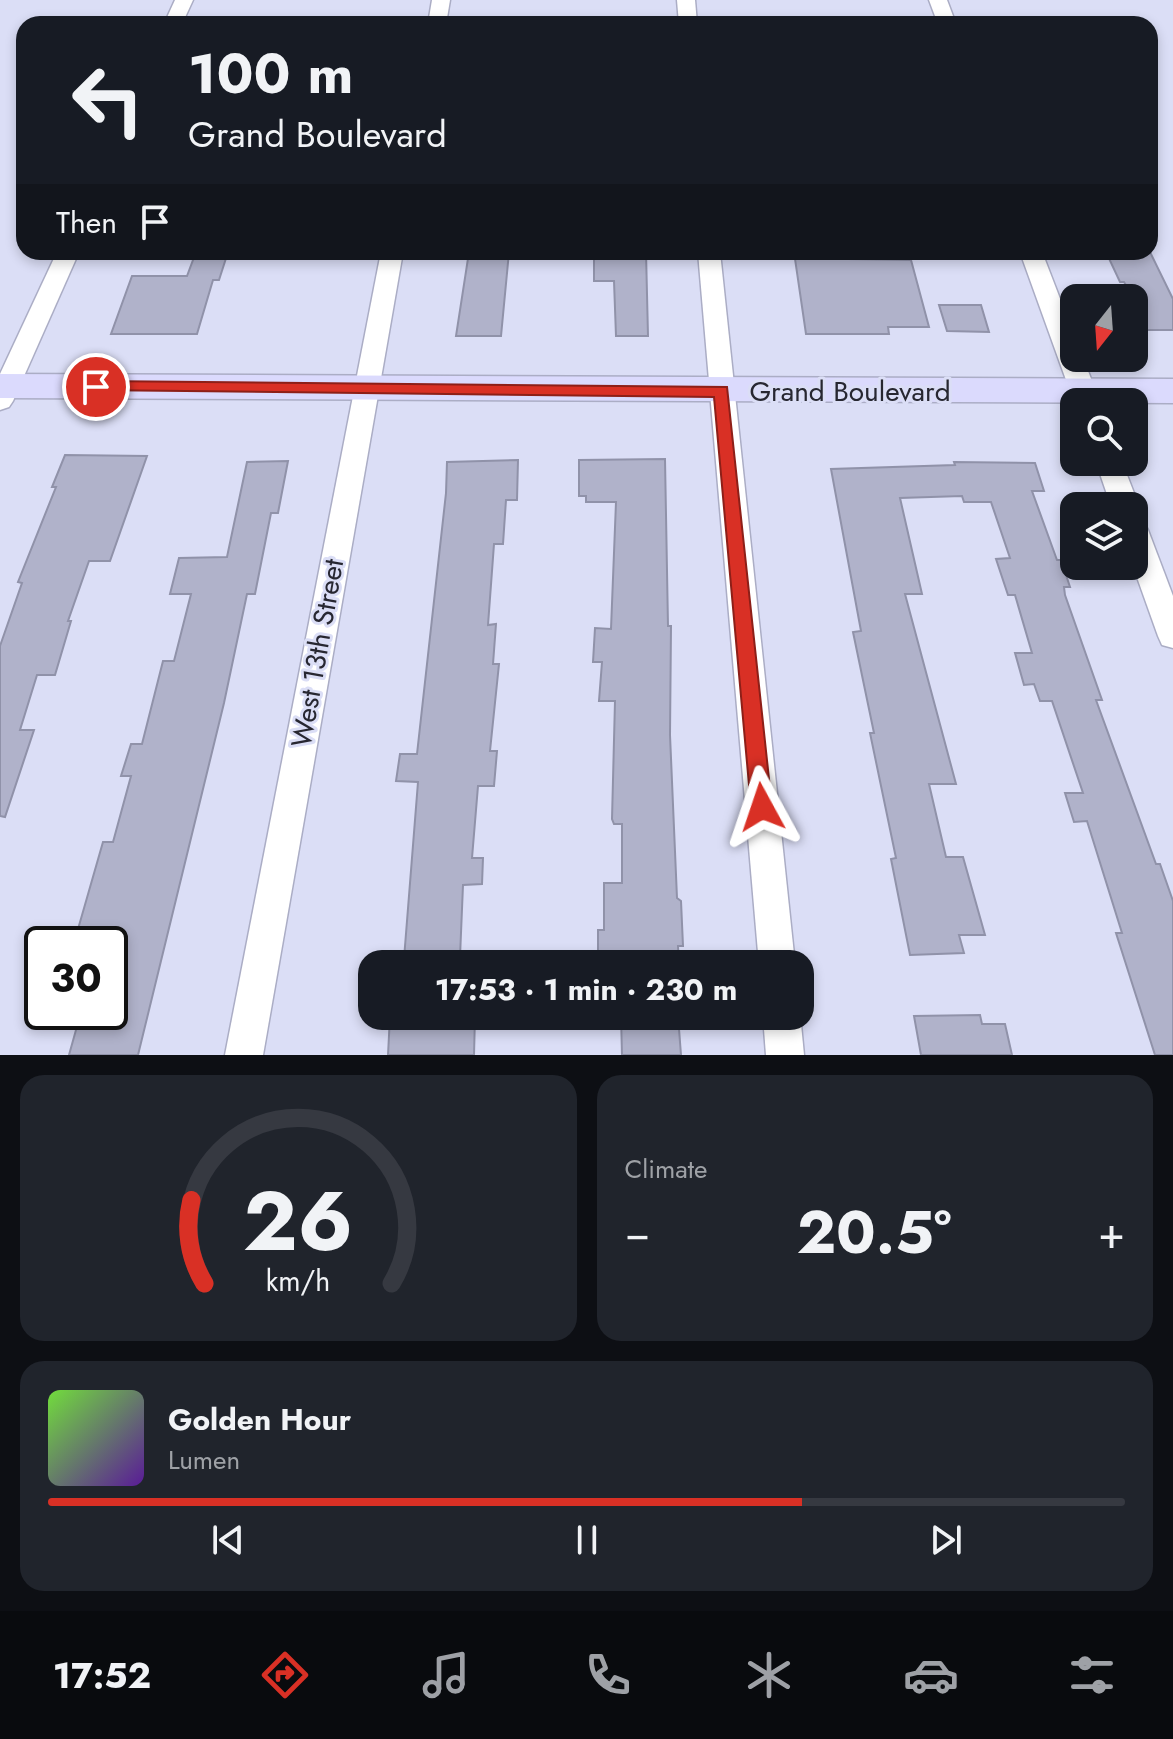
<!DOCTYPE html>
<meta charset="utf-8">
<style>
:root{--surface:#171b24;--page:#20242c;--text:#f1f3f6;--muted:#9ea1a6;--line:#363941;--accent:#d93025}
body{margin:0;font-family:Jost,sans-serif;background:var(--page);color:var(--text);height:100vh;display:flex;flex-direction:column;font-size:30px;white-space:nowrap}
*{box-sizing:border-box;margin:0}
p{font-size:26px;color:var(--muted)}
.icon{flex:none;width:44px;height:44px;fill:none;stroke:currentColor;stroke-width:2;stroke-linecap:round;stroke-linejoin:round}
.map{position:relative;height:1055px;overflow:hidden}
.drawer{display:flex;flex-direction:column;gap:20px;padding:20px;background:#0d0f14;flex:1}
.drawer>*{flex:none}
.hud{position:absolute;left:16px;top:16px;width:1142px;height:244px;border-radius:24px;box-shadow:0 4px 12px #0003;background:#171b24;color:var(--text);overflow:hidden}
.needle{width:52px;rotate:197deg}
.tools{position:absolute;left:1060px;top:284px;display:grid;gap:16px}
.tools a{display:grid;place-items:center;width:88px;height:88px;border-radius:16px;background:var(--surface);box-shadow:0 4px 12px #0003;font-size:40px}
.speed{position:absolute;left:24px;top:926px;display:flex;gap:16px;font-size:40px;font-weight:700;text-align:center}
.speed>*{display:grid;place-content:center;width:104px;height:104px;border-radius:50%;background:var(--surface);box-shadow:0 4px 12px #0003;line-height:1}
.speed .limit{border:4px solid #111;border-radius:12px;background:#fff;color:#111}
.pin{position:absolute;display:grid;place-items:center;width:68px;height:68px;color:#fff;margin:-34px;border:4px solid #fff;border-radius:50%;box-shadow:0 2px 8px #0007}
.me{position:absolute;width:88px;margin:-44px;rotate:355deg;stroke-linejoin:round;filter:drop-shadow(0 0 6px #0008)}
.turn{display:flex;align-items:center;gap:28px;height:168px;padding:0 40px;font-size:36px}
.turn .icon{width:104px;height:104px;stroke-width:2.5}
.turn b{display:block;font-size:56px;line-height:68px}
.then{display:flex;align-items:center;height:76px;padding:0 40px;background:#0003;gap:16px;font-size:30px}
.big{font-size:60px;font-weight:700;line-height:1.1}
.drawer .card{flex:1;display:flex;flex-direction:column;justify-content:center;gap:12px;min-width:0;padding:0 28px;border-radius:24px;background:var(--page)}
.drawer .dial{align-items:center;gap:0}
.dial svg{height:208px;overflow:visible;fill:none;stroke:var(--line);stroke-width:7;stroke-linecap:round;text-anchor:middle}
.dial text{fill:var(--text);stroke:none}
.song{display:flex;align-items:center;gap:24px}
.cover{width:96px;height:96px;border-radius:12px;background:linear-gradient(135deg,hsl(100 70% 55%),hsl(270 70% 35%))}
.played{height:8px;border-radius:4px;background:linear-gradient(90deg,var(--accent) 70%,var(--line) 70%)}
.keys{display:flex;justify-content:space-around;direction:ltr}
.heat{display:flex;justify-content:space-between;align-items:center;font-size:44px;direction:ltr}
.drawer .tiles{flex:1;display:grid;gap:20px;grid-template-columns:1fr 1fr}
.card:last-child{grid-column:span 2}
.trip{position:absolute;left:358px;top:950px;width:456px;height:80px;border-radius:24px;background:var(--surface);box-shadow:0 4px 12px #0003;font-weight:700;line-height:80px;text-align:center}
.tab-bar{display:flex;height:128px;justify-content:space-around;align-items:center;background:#090b0e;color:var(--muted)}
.tab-bar .icon{width:56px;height:56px}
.tab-bar .on{color:var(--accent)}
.tab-bar b{font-size:36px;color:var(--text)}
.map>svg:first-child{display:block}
</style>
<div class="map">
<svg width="1173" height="1055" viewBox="0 0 1173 1055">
<rect width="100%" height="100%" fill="#dbdef6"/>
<g fill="#b0b2ca" stroke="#9092a9" stroke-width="2">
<polygon points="196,252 228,252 219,280 213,280 197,334 111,334 132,276 187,276"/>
<polygon points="469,252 509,252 501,336 456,336"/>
<polygon points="594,252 646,252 648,336 616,336 614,281 594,281"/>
<polygon points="794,252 846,252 848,259 911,260 929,327 888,327 889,334 806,334"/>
<polygon points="1106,252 1150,252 1173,299 1173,330 1140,330 1134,318 1134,298 1124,282 1120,282"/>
<polygon points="939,305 981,305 989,332 947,331"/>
<polygon points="65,455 147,456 110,561 89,561 68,621 71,621 55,675 37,675 20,730 34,730 5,817 0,816 0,646 22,583 18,582 56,487 52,487"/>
<polygon points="665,459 668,626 671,626 670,735 677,898 681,901 683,946 678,946 679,964 598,963 598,930 604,930 604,883 622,883 622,824 614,824 612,819 615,701 599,701 602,662 593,662 595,628 611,629 616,502 586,502 586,496 579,496 579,460"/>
<polygon points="518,460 517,500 506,500 503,544 494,544 488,625 496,624 493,664 499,664 490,751 497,751 494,786 478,786 472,858 483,858 482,884 463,885 460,957 404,959 418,782 396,781 400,754 417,754 446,493 447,462"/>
<polygon points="288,461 278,513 271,513 255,594 247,594 224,703 138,1055 69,1055 81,1012 110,1012 110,944 85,944 87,937 76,936 103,842 113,842 131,776 121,776 131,744 142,744 163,661 174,661 191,594 170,594 179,558 227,557 247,462"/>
<polygon points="954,462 1035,463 1044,491 1032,491 1057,560 1061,560 1070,587 1064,587 1065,595 1102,700 1096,700 1156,864 1160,864 1173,901 1173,1055 1155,1055 1116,933 1122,933 1087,821 1074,822 1065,793 1083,793 1052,701 1040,701 1034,684 1024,685 1015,653 1032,653 1015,595 1008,595 996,559 1010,558 991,502 964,502 962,496 900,498 922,594 905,594 956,784 929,784 946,857 963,857 985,935 959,935 964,953 910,955 891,859 896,858 870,733 874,733 853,632 861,631 831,469 955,465"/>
<polygon points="980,1015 982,1024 1005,1024 1012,1055 921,1055 914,1016"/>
<polygon points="390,1016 475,1016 474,1055 388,1055"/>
<polygon points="621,1016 678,1016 681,1055 622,1055"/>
</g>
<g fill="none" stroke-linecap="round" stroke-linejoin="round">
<g stroke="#abadc5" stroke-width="3">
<g id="street">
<polygon points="175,0 193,0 182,24 164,24"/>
<polygon points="432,0 450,0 446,24 428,24"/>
<polygon points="677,0 695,0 697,24 679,24"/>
<polygon points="929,0 947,0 956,24 938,24"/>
<polygon points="57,252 79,252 13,401 9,407 0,410 0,374"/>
<polygon points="381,252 403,252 263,1055 225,1055"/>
<polygon points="698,252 720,252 795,964 759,964"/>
<polygon points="1020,252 1042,252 1074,335 1074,358 1083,358 1100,402 1074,402"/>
<polygon points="1096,462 1122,462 1139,506 1135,513 1134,506 1111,506"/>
<polygon points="1134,520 1144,523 1148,530 1173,596 1173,648 1162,645 1158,636 1133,566"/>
<polygon points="800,1014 804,1055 766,1055 763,1016"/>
</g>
</g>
<g stroke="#abadc5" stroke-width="3">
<polygon id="secondary" points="0,374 1173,379 1173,403 0,398"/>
</g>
<use href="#street" fill="#fff" fill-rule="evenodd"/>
<use href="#secondary" fill="#dbdafd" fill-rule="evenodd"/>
</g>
<polygon fill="#d93025" stroke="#8d1f18" stroke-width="2" points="96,381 727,387 772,807 769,814 762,817 754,814 751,807 714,397 91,390 88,387 91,383"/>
<g text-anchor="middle" stroke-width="6" stroke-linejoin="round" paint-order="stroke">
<g font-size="28" fill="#272731" stroke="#dbdef6">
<text x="850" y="401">Grand Boulevard</text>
<text transform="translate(317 653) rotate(-80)" y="10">West 13th Street</text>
</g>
</g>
</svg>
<div class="tools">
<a><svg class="needle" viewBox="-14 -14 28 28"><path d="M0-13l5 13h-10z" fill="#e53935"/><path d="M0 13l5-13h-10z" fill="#9ea1a6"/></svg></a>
<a><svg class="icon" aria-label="search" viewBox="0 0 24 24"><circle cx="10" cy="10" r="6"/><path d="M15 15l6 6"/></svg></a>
<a><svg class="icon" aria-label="layers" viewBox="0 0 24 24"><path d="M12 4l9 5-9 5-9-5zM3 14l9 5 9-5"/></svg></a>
</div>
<div class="speed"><div class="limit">30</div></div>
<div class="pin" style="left:96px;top:387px;background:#d93025"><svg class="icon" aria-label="arrive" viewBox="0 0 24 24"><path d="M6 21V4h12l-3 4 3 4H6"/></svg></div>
<svg class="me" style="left:762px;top:807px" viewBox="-20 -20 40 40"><path d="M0-17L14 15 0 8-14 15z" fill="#d93025" stroke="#fff" stroke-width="4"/></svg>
<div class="trip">17:53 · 1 min · 230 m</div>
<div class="hud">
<div class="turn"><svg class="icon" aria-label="left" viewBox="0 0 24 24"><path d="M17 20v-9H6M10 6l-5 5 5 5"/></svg><div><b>100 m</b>Grand Boulevard</div></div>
<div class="then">Then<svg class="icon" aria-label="arrive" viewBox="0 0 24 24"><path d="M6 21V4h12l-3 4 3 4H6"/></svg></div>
</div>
</div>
<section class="drawer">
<div class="tiles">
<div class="card dial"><svg viewBox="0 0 100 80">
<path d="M14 69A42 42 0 1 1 86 69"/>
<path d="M14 69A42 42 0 0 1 9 37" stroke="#d93025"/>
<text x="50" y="56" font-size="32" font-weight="700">26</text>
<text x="50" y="72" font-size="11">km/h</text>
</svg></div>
<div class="card"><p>Climate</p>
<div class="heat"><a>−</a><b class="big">20.5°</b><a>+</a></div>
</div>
<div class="card">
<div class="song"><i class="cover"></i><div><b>Golden Hour</b><p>Lumen</p></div></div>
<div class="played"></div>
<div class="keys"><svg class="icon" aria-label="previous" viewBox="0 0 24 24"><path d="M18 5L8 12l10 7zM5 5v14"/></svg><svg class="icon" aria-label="pause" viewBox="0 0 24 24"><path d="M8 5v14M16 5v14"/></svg><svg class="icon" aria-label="next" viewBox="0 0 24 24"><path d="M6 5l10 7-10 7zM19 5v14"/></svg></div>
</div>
</div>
</section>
<nav class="tab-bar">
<b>17:52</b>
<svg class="icon on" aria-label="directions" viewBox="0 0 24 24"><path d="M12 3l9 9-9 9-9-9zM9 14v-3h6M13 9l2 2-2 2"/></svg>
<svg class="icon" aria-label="music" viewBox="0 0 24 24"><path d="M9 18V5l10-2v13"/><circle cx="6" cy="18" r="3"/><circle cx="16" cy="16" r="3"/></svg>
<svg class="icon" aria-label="phone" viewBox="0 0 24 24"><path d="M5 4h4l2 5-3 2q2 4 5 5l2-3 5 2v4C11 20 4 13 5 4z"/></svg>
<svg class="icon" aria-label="climate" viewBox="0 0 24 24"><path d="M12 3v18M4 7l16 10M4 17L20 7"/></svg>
<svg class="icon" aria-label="car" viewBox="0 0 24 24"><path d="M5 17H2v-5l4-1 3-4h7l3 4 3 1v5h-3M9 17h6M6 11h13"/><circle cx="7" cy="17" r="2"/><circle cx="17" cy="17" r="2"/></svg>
<svg class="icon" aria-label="filters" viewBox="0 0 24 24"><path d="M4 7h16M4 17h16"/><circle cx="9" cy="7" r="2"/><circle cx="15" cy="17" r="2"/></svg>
</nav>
